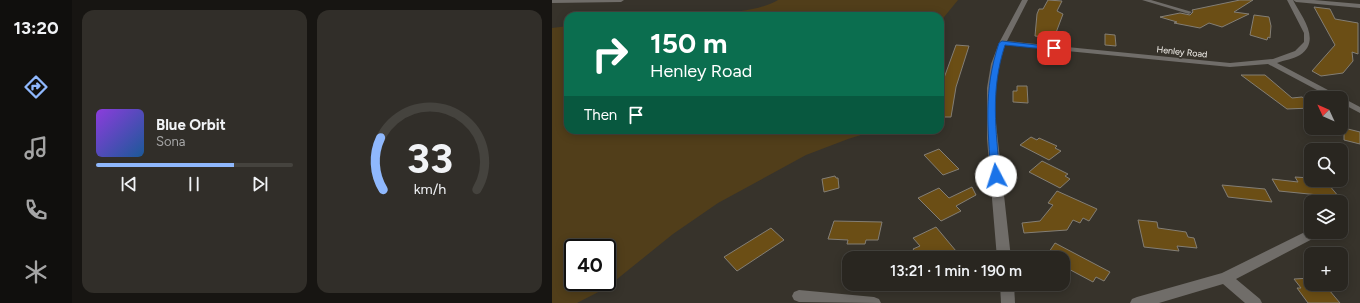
<!DOCTYPE html>
<meta charset="utf-8">
<style>
:root{--surface:#292620;--page:#312e29;--text:#f1f3f6;--muted:#a5a5a5;--line:#45433e;--accent:#8fb8fd}
body{margin:0;font-family:Figtree,sans-serif;background:var(--page);color:var(--text);height:100vh;display:flex;flex-direction:column;font-size:15px;white-space:nowrap}
*{box-sizing:border-box;margin:0}
p{font-size:13px;color:var(--muted)}
.icon{flex:none;width:22px;height:22px;fill:none;stroke:currentColor;stroke-width:2;stroke-linecap:round;stroke-linejoin:round}
.map{position:relative;flex:1;overflow:hidden}
.sheet{display:flex;flex-direction:column;gap:10px;padding:10px;background:#171512;width:480px}
.sheet>*{flex:none}
.hud{position:absolute;left:12px;top:12px;width:380px;height:122px;border-radius:12px;box-shadow:0 2px 10px #0003,0 0 0 1px var(--line);background:#0b6e4f;color:#fff;overflow:hidden}
.needle{width:26px;rotate:314deg}
.buttons{position:absolute;left:752px;top:91px;display:grid;gap:8px}
.buttons a{display:grid;place-items:center;width:44px;height:44px;border-radius:8px;background:var(--surface);box-shadow:0 2px 10px #0003,0 0 0 1px var(--line);font-size:20px}
.speed{position:absolute;left:12px;top:239px;display:flex;gap:8px;font-size:20px;font-weight:700;text-align:center}
.speed>*{display:grid;place-content:center;width:52px;height:52px;border-radius:50%;background:var(--surface);box-shadow:0 2px 10px #0003,0 0 0 1px var(--line);line-height:1}
.speed .limit{border:2px solid #111;border-radius:6px;background:#fff;color:#111}
.pin{position:absolute;display:grid;place-items:center;width:34px;height:34px;color:#fff;margin:-17px;border-radius:8px;box-shadow:0 2px 6px #0006}
.me{position:absolute;width:44px;margin:-22px;rotate:355deg;stroke-linejoin:round;filter:drop-shadow(0 0 3px #0008)}
.turn{display:flex;align-items:center;gap:14px;height:84px;padding:0 20px;font-size:18px}
.turn .icon{width:52px;height:52px;stroke-width:2.5}
.turn b{display:block;font-size:28px;line-height:34px}
.then{display:flex;align-items:center;height:38px;padding:0 20px;background:#0003;gap:8px;font-size:15px}
.sheet .tile{flex:1;display:flex;flex-direction:column;justify-content:center;gap:6px;min-width:0;padding:0 14px;border-radius:12px;background:var(--page)}
.sheet .dial{align-items:center;gap:0}
.dial svg{height:104px;overflow:visible;fill:none;stroke:var(--line);stroke-width:7;stroke-linecap:round;text-anchor:middle}
.dial text{fill:var(--text);stroke:none}
.song{display:flex;align-items:center;gap:12px}
.cover{width:48px;height:48px;border-radius:6px;background:linear-gradient(135deg,hsl(270 70% 55%),hsl(210 70% 35%))}
.played{height:4px;border-radius:2px;background:linear-gradient(90deg,var(--accent) 70%,var(--line) 70%)}
.keys{display:flex;justify-content:space-around;direction:ltr}
.sheet .tiles{flex:1;display:grid;gap:10px;grid-template-columns:repeat(2,1fr)}
.trip{position:absolute;left:290px;top:251px;width:228px;height:40px;border-radius:12px;background:var(--surface);box-shadow:0 2px 10px #0003,0 0 0 1px var(--line);font-weight:600;line-height:40px;text-align:center}
main{display:flex;flex:1;min-height:0}
.tabs{display:flex;flex-direction:column;width:72px;justify-content:space-around;align-items:center;background:#100f0d;color:var(--muted)}
.tabs .icon{width:28px;height:28px}
.tabs .active{color:var(--accent)}
.tabs b{font-size:18px;color:var(--text)}
.map>svg:first-child{display:block}
</style>
<main>
<nav class="tabs">
<b>13:20</b>
<svg class="icon active" aria-label="directions" viewBox="0 0 24 24"><path d="M12 3l9 9-9 9-9-9zM9 14v-3h6M13 9l2 2-2 2"/></svg>
<svg class="icon" aria-label="music" viewBox="0 0 24 24"><path d="M9 18V5l10-2v13"/><circle cx="6" cy="18" r="3"/><circle cx="16" cy="16" r="3"/></svg>
<svg class="icon" aria-label="phone" viewBox="0 0 24 24"><path d="M5 4h4l2 5-3 2q2 4 5 5l2-3 5 2v4C11 20 4 13 5 4z"/></svg>
<svg class="icon" aria-label="climate" viewBox="0 0 24 24"><path d="M12 3v18M4 7l16 10M4 17L20 7"/></svg>
</nav>
<section class="sheet">
<div class="tiles">
<div class="tile">
<div class="song"><i class="cover"></i><div><b>Blue Orbit</b><p>Sona</p></div></div>
<div class="played"></div>
<div class="keys"><svg class="icon" aria-label="previous" viewBox="0 0 24 24"><path d="M18 5L8 12l10 7zM5 5v14"/></svg><svg class="icon" aria-label="pause" viewBox="0 0 24 24"><path d="M8 5v14M16 5v14"/></svg><svg class="icon" aria-label="next" viewBox="0 0 24 24"><path d="M6 5l10 7-10 7zM19 5v14"/></svg></div>
</div>
<div class="tile dial"><svg viewBox="0 0 100 80">
<path d="M14 69A42 42 0 1 1 86 69"/>
<path d="M14 69A42 42 0 0 1 12 29" stroke="#8fb8fd"/>
<text x="50" y="56" font-size="32" font-weight="700">33</text>
<text x="50" y="72" font-size="11">km/h</text>
</svg></div>
</div>
</section>
<div class="map">
<svg width="808" height="303" viewBox="0 0 808 303">
<rect width="100%" height="100%" fill="#37332b"/>
<g fill="#513e1a" fill-rule="evenodd">
<path d="M226,0H406L388,22V16H111C143,14 199,16 226,0Z"/>
<path d="M16,26V130H325L296,139L254,155L166,203L121,234L54,288L25,303H0V28ZM21,248H55V282H21Z"/>
</g>
<g fill="#6b4e15" stroke="#837e75">
<polygon points="496,0 510,1 505,11 511,14 502,38 483,36 485,14 487,9 491,9"/>
<polygon points="688,0 701,0 682,12 697,14 670,27 657,23 648,28 622,23 625,22 608,17 628,13 638,15 641,12 640,10"/>
<polygon points="762,7 778,9 783,19 806,23 806,54 800,52 801,61 791,73 769,76 760,71 783,45"/>
<polygon points="702,15 717,17 719,26 718,38 716,37 715,40 698,35"/>
<polygon points="553,34 563,35 564,46 553,45"/>
<polygon points="404,45 417,46 404,87 399,117 388,117 388,89"/>
<polygon points="689,75 713,75 740,98 750,97 759,103 759,108 735,109"/>
<polygon points="465,86 475,86 476,103 461,102 461,91 465,91"/>
<polygon points="792,128 808,132 808,144 792,140"/>
<polygon points="479,137 485,140 487,138 505,146 503,148 509,151 497,160 468,145"/>
<polygon points="387,149 407,169 391,175 372,155"/>
<polygon points="490,161 516,174 513,176 518,179 508,188 477,172"/>
<polygon points="283,176 284,178 286,178 287,188 272,192 270,179"/>
<polygon points="743,177 759,178 766,184 777,185 787,197 727,191 720,179 746,182"/>
<polygon points="670,185 713,189 720,202 676,197"/>
<polygon points="420,187 424,195 404,206 409,211 389,221 366,198 387,188 397,198"/>
<polygon points="505,191 545,209 537,221 531,218 528,223 521,220 515,230 472,233 470,223 488,221 501,205 496,203"/>
<polygon points="586,220 605,222 606,228 634,232 636,237 642,238 645,248 625,246 627,251 592,247"/>
<polygon points="282,221 330,222 326,240 314,240 313,244 295,244 296,240 276,239"/>
<polygon points="384,227 404,251 400,253 404,258 368,258 361,249 368,246 361,238"/>
<polygon points="219,228 232,240 185,271 172,257"/>
<polygon points="503,243 558,272 552,281 544,277 541,282 511,266 511,258 498,258 501,254 497,252"/>
<polygon points="759,278 759,284 772,284 788,303 756,303 745,288 749,288 742,279"/>
</g>
<g fill="none" stroke-linecap="round" stroke-linejoin="round">
<g fill="#706d69" fill-rule="evenodd">
<polygon points="0,0 72,0 69,2 0,3"/>
<path d="M470,0H476L455,41L678,63L721,59L743,51L752,42V33L735,0H741C749,16 770,40 748,55C742,59 732,60 725,63L808,107V113L789,103V98H780L716,64L678,67L453,45L444,76L443,114L459,258H445L435,139V88L439,64L447,43Z"/>
<polygon points="590,0 599,0 640,12 637,14"/>
<polygon points="741,0 762,0 808,4 808,8 744,2"/>
<polygon points="759,229 759,232 770,232 768,235 684,279 708,299 710,303 693,303 671,284 607,303 578,303 580,299 585,297 670,273"/>
<polygon points="448,284 462,284 463,303 449,303"/>
<polygon points="247,290 322,297 327,299 329,303 247,302 242,300 240,296 242,292"/>
</g>
</g>
<path fill="#1a73e8" stroke="#114b97" d="M450,41L502,47L506,48L502,50L453,45C438,91 444,130 448,176L444,179L439,176C436,127 431,91 447,43Z"/>
<g text-anchor="middle" stroke-width="4" stroke-linejoin="round" paint-order="stroke">
<g font-size="9" fill="#f7f4ef" stroke="#37332b">
<text transform="translate(630 52) rotate(6)" y="3">Henley Road</text>
</g>
</g>
</svg>
<div class="buttons">
<a><svg class="needle" viewBox="-14 -14 28 28"><path d="M0-13l5 13h-10z" fill="#e53935"/><path d="M0 13l5-13h-10z" fill="#a5a5a5"/></svg></a>
<a><svg class="icon" aria-label="search" viewBox="0 0 24 24"><circle cx="10" cy="10" r="6"/><path d="M15 15l6 6"/></svg></a>
<a><svg class="icon" aria-label="layers" viewBox="0 0 24 24"><path d="M12 4l9 5-9 5-9-5zM3 14l9 5 9-5"/></svg></a>
<a>+</a>
</div>
<div class="speed"><div class="limit">40</div></div>
<div class="pin" style="left:502px;top:48px;background:#d93025"><svg class="icon" aria-label="arrive" viewBox="0 0 24 24"><path d="M6 21V4h12l-3 4 3 4H6"/></svg></div>
<svg class="me" style="left:444px;top:176px" viewBox="-20 -20 40 40"><circle r="19" fill="#fff"/><path d="M0-13L10 11 0 6-10 11z" fill="#1a73e8"/></svg>
<div class="trip">13:21 · 1 min · 190 m</div>
<div class="hud">
<div class="turn"><svg class="icon" aria-label="right" viewBox="0 0 24 24"><path d="M7 20v-9h11M14 6l5 5-5 5"/></svg><div><b>150 m</b>Henley Road</div></div>
<div class="then">Then<svg class="icon" aria-label="arrive" viewBox="0 0 24 24"><path d="M6 21V4h12l-3 4 3 4H6"/></svg></div>
</div>
</div>
</main>
